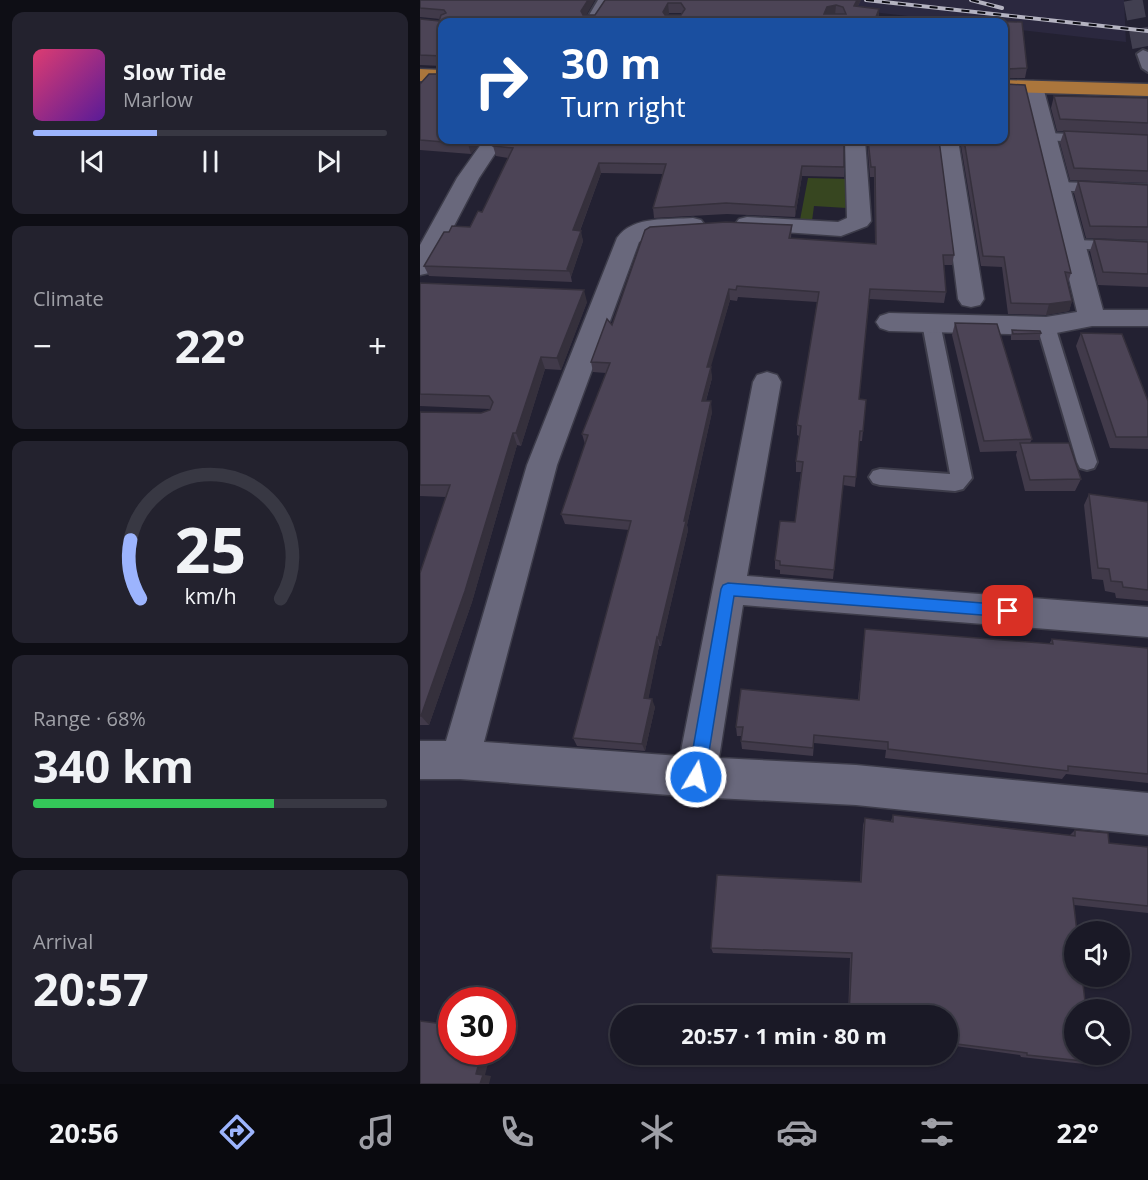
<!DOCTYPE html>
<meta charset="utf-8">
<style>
:root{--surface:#1a1926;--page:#23222e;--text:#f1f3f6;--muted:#9fa0a7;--line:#383843;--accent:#9cb4fd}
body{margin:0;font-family:"Open Sans",sans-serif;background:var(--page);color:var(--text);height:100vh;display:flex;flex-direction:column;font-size:22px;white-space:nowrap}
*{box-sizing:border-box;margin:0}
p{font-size:20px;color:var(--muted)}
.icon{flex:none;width:33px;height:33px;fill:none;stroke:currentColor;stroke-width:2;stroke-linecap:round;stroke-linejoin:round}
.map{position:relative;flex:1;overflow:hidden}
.sheet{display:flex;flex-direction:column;gap:12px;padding:12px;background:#0e0e15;width:420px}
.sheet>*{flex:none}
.top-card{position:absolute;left:18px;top:18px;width:570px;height:126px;border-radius:12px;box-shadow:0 2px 4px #0004,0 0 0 2px var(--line);background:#1a4fa0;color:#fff;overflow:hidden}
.fabs{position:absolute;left:644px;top:921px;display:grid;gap:12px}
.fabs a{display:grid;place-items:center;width:66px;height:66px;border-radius:50%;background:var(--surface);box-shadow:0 2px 4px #0004,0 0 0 2px var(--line);font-size:30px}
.speed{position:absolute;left:18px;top:987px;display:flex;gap:12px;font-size:30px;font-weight:700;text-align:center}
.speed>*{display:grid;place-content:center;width:78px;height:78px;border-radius:50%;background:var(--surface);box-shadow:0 2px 4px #0004,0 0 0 2px var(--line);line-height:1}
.speed .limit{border:9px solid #d22;background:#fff;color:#111}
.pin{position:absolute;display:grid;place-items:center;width:51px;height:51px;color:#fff;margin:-26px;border-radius:12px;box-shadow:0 3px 9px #0006}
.me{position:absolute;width:66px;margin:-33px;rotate:9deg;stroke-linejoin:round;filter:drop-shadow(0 0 4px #0008)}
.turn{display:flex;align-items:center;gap:21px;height:126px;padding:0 24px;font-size:27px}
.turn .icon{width:78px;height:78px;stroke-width:2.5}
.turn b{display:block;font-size:42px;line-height:51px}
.big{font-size:45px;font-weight:700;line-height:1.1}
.sheet .card{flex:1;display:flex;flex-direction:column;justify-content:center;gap:9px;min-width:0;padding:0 21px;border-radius:12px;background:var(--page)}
.sheet .dial{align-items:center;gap:0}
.dial svg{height:156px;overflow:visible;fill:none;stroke:var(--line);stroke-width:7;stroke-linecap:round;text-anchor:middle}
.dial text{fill:var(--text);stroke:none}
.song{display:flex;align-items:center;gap:18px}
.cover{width:72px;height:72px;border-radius:9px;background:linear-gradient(135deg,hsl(340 70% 55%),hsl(270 70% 35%))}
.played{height:6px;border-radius:3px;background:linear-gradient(90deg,var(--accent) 35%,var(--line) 35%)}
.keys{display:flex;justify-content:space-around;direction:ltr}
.heat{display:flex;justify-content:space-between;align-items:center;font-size:33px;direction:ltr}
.charge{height:9px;border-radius:4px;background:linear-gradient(90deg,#34c759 68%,var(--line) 0)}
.trip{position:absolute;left:190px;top:1005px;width:348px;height:60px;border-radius:30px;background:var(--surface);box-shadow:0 2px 4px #0004,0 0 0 2px var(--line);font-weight:700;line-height:60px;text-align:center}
.tab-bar{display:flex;height:96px;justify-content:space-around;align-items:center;background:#0a0a0f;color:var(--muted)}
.tab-bar .icon{width:42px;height:42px}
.tab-bar .on{color:var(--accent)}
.tab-bar b{font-size:27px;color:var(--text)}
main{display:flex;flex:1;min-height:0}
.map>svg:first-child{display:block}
</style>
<main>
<section class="sheet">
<div class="card">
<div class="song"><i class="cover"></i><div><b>Slow Tide</b><p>Marlow</p></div></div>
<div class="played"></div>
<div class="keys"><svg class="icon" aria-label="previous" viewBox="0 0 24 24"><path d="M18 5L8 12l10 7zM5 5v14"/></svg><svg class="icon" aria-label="pause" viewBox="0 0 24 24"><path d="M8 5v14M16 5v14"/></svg><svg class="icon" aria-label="next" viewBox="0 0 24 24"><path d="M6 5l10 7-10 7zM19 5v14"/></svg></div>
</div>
<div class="card"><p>Climate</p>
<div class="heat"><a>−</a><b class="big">22°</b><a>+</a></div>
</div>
<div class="card dial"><svg viewBox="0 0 100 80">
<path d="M14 69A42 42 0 1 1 86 69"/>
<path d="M14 69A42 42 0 0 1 9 39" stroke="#9cb4fd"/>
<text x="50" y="56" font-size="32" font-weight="700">25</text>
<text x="50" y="72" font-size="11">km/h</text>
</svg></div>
<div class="card"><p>Range · 68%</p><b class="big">340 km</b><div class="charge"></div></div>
<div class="card"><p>Arrival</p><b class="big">20:57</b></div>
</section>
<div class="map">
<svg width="728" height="1084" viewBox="0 0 728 1084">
<rect width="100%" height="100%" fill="#232132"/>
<polygon fill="#2b283f" points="345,0 704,0 706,42 584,28 584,22 541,22"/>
<polygon fill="#374620" points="388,178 430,179 427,208 394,206 392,221 380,220"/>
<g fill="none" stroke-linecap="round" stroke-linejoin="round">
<polyline stroke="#413f50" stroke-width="19" stroke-dasharray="19 10" stroke-linecap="butt" points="713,0 723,54"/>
<g stroke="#3d3c4a" stroke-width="4">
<g id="service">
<polygon points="178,0 190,0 177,22 165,22"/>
<polygon points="723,50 728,52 728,72 722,68 717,54"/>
<polygon points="626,133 728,137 728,145 621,140 619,137"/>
<polygon points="638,182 728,185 728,195 633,190 630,187 633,184"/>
<polygon points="651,240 728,242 728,252 645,248 643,245 645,242"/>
<polygon points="511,317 517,319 520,323 552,478 543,489 535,491 460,485 453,483 449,477 453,471 460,469 530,474 502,323 505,319"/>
<polygon points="626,320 632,322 635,326 677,462 674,468 667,470 660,468 657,462 617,326 620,322"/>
</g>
</g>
<g stroke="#3d3c4a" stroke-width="3">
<g id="minor">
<polygon points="613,81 620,83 623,87 683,310 728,310 728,326 672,326 626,335 469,331 460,328 456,322 460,316 469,313 626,317 657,312 603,87 606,83"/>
<polygon points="64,140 84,140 59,178 12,268 9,273 0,275 0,245 37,178"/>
<polygon points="425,140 445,140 451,221 447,226 421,236 319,229 315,224 319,219 327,217 418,222 427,218"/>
<polygon points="518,140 538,140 564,299 560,305 551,307 542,305 538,299"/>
<path d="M273,218L281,220L285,225L281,230L231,235L219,242L137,465L64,742L260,756L333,382L337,375L347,372L357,375L361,382L327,576L728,607V637L323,605L299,758L436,765L728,793V835L436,805L276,797L40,779H0V741H26L107,465L197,238C213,215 249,220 273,218Z"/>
</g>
</g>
<g stroke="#3d3c4a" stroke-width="3">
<g id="primary">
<polygon points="0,69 22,70 22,82 0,81"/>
<polygon points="584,80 728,84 728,96 584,92"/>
</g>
</g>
<use href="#service" fill="#69687c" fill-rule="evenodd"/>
<use href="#minor" fill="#69687c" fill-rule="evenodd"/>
<use href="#primary" fill="#ab763c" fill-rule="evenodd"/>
<g stroke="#b4b3c1" stroke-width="4">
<g id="rail">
<polyline points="446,0 728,31"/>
<polyline points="551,0 582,8"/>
</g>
</g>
<use href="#rail" stroke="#0c0c13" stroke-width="2" stroke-dasharray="8" stroke-linecap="butt"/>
</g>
<g fill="#413a4a" fill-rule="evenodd">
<path d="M0,0L167,15H175L185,0H441L438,6L459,9V18L457,22H22V140H63L51,154L0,150V84L20,74L21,66L0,65V19L19,21L20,19L0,17ZM249,13H261L262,14L261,15H248Z"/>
<polygon points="568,21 602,22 607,68 605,78 584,78 584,82 586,84 605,85 651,273 648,283 652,301 649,311 626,315 588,314 582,267 561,266 540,140 537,140 584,140 584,22 568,22"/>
<polygon points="634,96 728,98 728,183 650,180 640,143 644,131 637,131 631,108"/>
<polygon points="447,140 519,140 534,255 532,265 524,265 526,292 524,303 449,299 439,399 446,400 442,441 439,441 435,487 423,485 413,579 360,574 360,570 355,569 355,560 375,522 381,472 376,472 376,461 379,436 377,435 377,425 397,302 318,297 317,301 310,300 290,367 292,378 286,401 292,412 267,525 268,530 241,646 239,646 228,699 235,707 225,751 157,746 153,738 209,530 145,524 141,514 165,444 162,434 186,373 173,372 171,362 192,325 372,225 371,238 455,244 454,177 450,177"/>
<polygon points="73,146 424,167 424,177 382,176 375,217 307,214 234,218 233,208 243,174 181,173 160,231 163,241 151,277 152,282 9,276 4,266 29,232 50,227 62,212 88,158 76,156"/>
<polygon points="658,181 728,185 728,240 666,238 654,193"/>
<polygon points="674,239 728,242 728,287 678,285 670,251"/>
<polygon points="0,283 167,302 141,370 125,369 101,446 97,445 52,602 9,725 0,725 0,573 26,497 0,496 0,412 61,413 70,410 70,409 0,406"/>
<polygon points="535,323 612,439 610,443 661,479 655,491 605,491 596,455 597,451 560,452 532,335"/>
<polygon points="592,330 621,333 619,340 591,340 591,336"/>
<polygon points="661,333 728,401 728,449 690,448 656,346"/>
<polygon points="669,494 728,502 728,601 696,598 695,593 685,591 683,580 672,579 664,505"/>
<polygon points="445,629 629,644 632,639 728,648 728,783 646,774 642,779 465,758 466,750 394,743 393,756 322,749 321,741 321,736 317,736 316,727 438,699"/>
<polygon points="473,815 650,835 655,830 689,843 728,847 728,913 654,905 672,1062 664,1064 601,1057 600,1055 528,1045 528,1016 428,1016 430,958 293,953 291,948 440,882 443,825 445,818 471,821"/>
</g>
<g fill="#35303c">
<polygon points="168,0 175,0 163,21 161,11"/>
<polygon points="437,0 441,0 433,15 434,6"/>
<polygon points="248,3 249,13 244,21 243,12"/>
<polygon points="416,5 415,15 404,14 407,7"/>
<polygon points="459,9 459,18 457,22 454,22"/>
<polygon points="51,140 63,140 51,154 48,144"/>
<polygon points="179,163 181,173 156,241 153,230"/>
<polygon points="382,166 382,176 375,217 375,207"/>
<polygon points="161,231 163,241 151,277 149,271 147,269"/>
<polygon points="309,289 310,300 288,377 287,367"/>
<polygon points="164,290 167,302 141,370 137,358"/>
<polygon points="652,301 649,311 626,315 629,304"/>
<polygon points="121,357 125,369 101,446 96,433"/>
<polygon points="291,367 292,378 283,411 282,401"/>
<polygon points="291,401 292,412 267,525 268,530 241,646 238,638"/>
<polygon points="93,433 97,445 52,602 9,725 1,716"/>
<polygon points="237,637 239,646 227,706 224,698"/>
<polygon points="232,699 235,707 225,751 222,744"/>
<polygon points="62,1052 71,1052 65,1075 71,1076 69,1084 60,1084 56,1074"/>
</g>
<g fill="#4c4456" stroke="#35303c" stroke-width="1.5" fill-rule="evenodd">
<path d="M0,0H168L161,11L163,15H175L185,0H437L434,6L459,9L454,22H22V56L0,55V19L19,21L21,15L26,13L24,10L0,8ZM248,3H261L265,9L261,15H245L243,12ZM416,5L423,7L426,14H404L407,7Z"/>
<polygon points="568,21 602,22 607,68 585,69 584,82 586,84 605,85 651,273 645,272 652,301 629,304 591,303 584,257 563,256 544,140 584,140 584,22 568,22"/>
<polygon points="22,59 22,140 51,140 48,144 0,140 0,84 9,74 20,74"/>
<polygon points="634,96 728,98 728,123 640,119"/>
<polygon points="644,131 728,135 728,171 654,168"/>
<polygon points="77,140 424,140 424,167 382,166 375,207 306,203 233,208 246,164 179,163 153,230 161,231 147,269 149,271 4,266 24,232 29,232 32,226 50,227 58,211 62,212 93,148 73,146"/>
<polygon points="448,140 519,140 534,255 523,255 526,292 450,289 439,399 446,400 443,431 440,431 436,477 424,476 414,570 360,565 360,561 355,560 360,521 375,522 383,462 376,461 381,426 377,425 399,292 317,286 316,290 309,289 287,367 291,367 282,401 291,401 264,521 266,521 238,638 237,637 224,698 232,699 222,744 153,738 211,521 141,514 168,435 162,434 190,363 171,362 187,319 192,325 225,230 230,227 306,222 372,225 369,238 456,244 455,167 451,167"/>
<polygon points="658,181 728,185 728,227 670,226"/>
<polygon points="674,239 728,242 728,274 683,272"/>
<polygon points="0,283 164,290 137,358 121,357 96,433 93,433 45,591 1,716 0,716 0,573 30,485 0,485 0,412 61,413 70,410 73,402 69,396 0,394"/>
<polygon points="535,323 577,324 612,439 564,441"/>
<polygon points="592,330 620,331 621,333 593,334"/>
<polygon points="661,333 702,334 728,401 728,437 696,437"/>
<polygon points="600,443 649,443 661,479 610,480"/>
<polygon points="669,494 728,502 728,590 703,587 702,582 691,581 689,569 678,568"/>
<polygon points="445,629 633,644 632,639 728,648 728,774 648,766 648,771 468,749 468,742 394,735 393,748 321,741 323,727 316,727 321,689 439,700"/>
<polygon points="473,815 655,836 655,830 688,833 689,843 728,847 728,906 653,898 657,932 654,932 654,976 662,976 666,1010 654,1010 654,1054 672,1054 672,1062 607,1055 607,1053 529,1043 529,1031 528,1031 528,1016 429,1016 432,953 291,948 297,875 441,882 445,818 473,822"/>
<polygon points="0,1021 32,1025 32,1052 62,1052 56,1074 63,1075 60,1084 0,1084"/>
</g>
<polygon fill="#1a73e8" stroke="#114b97" stroke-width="1.5" points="308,583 588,605 593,606 595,611 593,615 588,617 314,596 285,777 282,783 276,785 270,783 268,777 301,589 303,585"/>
</svg>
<div class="fabs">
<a><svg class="icon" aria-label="sound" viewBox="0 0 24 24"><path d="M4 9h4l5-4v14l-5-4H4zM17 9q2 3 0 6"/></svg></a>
<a><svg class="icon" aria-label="search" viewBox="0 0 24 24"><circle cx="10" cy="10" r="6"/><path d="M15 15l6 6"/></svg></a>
</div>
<div class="speed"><div class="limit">30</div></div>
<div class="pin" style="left:588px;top:611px;background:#d93025"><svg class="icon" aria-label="arrive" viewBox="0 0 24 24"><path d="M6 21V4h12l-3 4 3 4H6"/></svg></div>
<svg class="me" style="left:276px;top:777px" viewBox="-20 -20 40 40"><circle r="17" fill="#1a73e8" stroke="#fff" stroke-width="3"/><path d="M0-11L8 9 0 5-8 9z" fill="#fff"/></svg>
<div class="trip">20:57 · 1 min · 80 m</div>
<div class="top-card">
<div class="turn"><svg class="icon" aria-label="right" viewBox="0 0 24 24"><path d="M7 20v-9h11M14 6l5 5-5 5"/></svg><div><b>30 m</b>Turn right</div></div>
</div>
</div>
</main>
<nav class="tab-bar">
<b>20:56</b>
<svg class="icon on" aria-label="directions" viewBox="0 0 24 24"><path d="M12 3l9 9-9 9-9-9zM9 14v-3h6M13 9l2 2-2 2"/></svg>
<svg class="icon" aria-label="music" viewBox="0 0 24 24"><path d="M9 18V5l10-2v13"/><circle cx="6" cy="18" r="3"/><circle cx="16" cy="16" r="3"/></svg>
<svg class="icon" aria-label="phone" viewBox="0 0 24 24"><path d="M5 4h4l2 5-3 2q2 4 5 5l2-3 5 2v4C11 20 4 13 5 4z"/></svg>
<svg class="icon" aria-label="climate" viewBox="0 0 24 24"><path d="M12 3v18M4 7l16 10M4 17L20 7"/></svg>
<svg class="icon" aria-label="car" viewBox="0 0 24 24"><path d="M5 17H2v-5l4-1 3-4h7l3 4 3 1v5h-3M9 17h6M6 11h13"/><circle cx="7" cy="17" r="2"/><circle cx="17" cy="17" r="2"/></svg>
<svg class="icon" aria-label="filters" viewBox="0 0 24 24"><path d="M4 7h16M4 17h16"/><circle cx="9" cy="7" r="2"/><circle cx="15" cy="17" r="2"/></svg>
<b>22°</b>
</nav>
